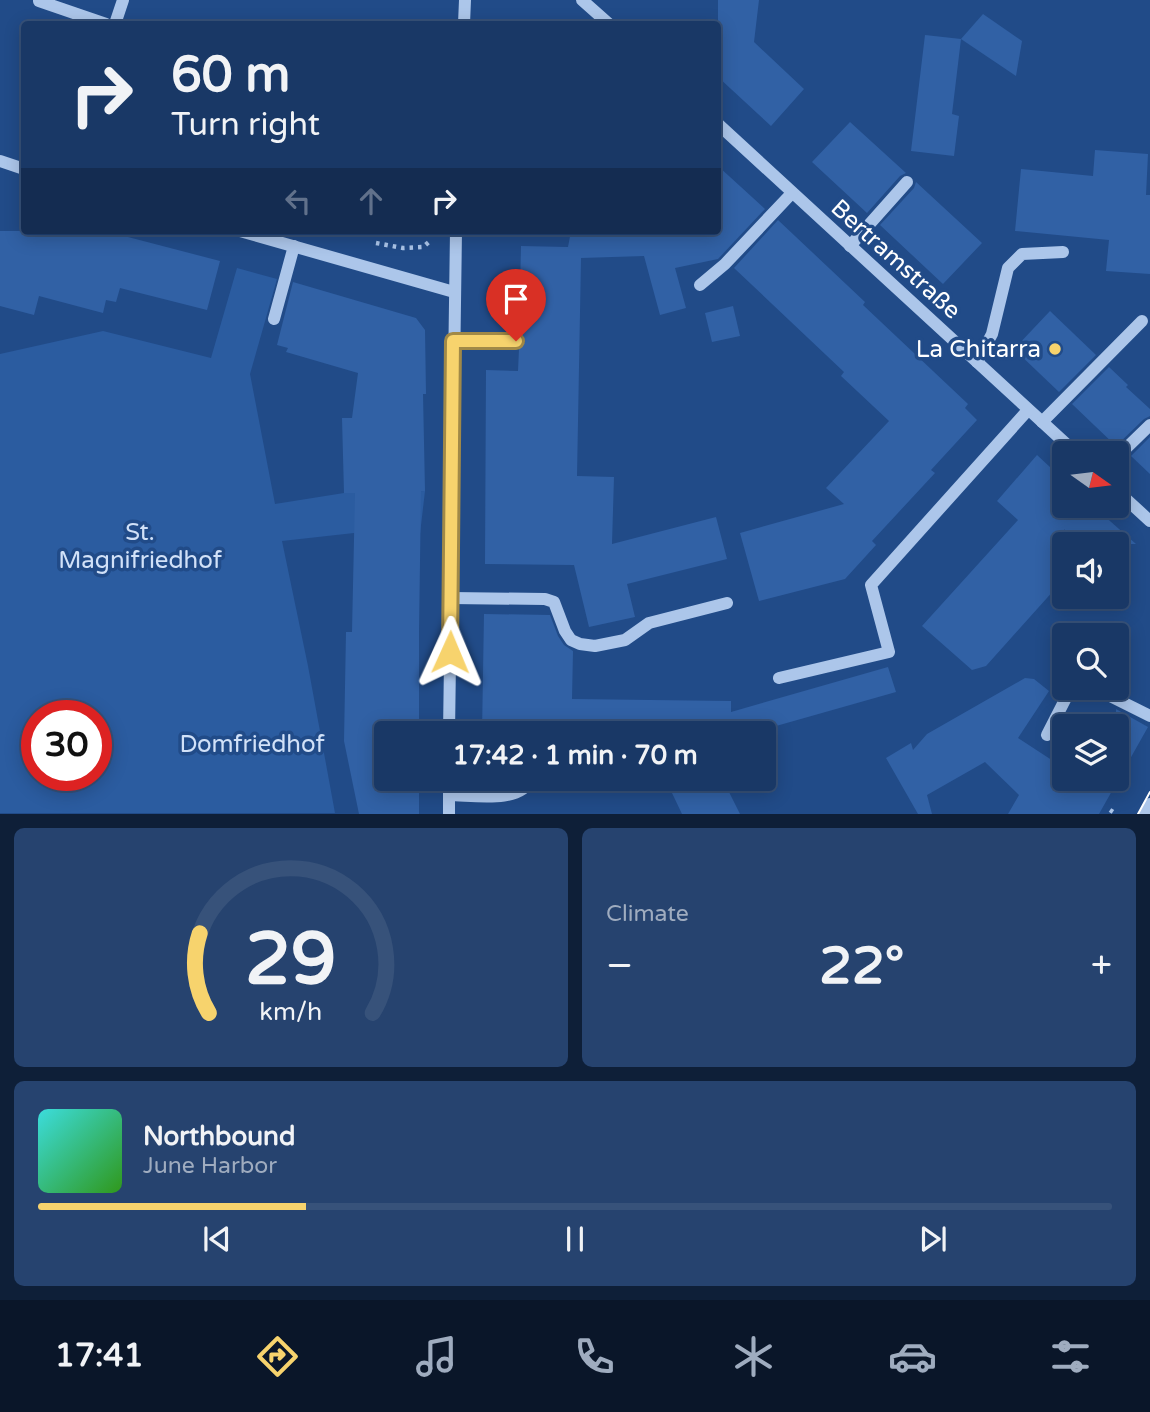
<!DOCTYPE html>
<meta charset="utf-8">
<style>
:root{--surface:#193866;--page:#26436f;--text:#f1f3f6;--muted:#9facbf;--line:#37527a;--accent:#f7d36d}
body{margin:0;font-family:"Varela Round",sans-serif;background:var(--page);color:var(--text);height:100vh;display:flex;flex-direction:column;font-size:26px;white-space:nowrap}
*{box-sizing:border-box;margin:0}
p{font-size:23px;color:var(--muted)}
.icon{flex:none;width:38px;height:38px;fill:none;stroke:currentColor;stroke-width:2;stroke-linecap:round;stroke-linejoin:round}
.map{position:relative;height:814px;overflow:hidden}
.side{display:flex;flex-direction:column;gap:14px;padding:14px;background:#0e1f38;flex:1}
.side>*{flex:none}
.guide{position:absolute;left:21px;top:21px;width:700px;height:214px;border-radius:7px;box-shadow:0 4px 18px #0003,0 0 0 2px var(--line);background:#193866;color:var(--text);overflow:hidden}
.needle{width:46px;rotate:104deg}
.tools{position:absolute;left:1052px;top:441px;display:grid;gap:14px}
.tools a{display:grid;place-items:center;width:77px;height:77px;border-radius:7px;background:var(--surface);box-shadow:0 4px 18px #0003,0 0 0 2px var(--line);font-size:35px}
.speed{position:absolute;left:21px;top:700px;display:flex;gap:14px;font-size:35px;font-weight:700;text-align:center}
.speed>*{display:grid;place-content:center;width:91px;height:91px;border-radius:50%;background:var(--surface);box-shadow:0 4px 18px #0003,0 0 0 2px var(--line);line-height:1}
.speed .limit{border:10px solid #d22;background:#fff;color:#111}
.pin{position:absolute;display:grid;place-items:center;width:60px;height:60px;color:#fff;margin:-72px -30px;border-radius:50% 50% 50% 0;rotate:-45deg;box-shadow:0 0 7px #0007}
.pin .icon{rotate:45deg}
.me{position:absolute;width:77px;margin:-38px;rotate:1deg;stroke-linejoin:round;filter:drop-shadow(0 0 5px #0008)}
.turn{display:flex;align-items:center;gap:24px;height:147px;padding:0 35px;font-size:32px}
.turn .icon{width:91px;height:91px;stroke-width:2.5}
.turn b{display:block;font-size:49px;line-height:60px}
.lanes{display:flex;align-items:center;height:66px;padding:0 35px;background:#0003;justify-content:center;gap:35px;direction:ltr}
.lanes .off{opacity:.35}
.big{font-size:52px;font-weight:700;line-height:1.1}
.side .tile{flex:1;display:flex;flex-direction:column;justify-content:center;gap:10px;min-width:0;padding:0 24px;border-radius:10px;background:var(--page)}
.side .dial{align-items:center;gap:0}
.dial svg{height:182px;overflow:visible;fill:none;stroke:var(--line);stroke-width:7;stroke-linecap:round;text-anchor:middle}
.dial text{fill:var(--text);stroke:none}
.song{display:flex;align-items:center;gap:21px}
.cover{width:84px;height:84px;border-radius:10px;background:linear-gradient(135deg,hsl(180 70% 55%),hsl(110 70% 35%))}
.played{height:7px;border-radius:4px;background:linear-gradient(90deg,var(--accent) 25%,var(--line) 25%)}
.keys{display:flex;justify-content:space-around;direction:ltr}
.heat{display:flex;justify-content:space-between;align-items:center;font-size:38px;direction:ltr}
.side .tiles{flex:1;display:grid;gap:14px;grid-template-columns:1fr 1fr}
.tile:last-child{grid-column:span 2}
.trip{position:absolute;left:374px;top:721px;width:402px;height:70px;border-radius:7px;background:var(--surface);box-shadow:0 4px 18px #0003,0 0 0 2px var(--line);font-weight:700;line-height:70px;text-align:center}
.tabs{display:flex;height:112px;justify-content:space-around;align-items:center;background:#0a1629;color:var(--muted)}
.tabs .icon{width:49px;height:49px}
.tabs .active{color:var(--accent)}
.tabs b{font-size:32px;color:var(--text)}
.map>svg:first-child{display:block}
</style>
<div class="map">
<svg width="1150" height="814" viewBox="0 0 1150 814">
<rect width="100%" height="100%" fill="#214b88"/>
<path fill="#2b5ca0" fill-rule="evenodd" d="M237,268L277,279L250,374L275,504L344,493L425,491L420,534L354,533L282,541L308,666L335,813H0V354L103,331L211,358ZM37,716H96V775H37Z"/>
<g fill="#3161a5">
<polygon points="718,0 759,0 754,42 804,89 771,126 718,77"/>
<polygon points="983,14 1022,41 1016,76 961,39"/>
<polygon points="925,35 961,39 952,114 959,116 954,156 911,151"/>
<polygon points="850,122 906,173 900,176 867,213 812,162"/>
<polygon points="1095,150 1148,154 1146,195 1150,195 1150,274 1106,271 1109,240 1015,231 1021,169 1093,176"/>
<polygon points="718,166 765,209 718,259 675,268 686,308 660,315 644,256 581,258 577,476 614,477 612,544 716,517 727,559 627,584 635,617 589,627 574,565 485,564 486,370 518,371 519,349 525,342 523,336 519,333 521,246 568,247 571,231 718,231"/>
<polygon points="916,182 982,243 943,284 880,225 914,188"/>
<polygon points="778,220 865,302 863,305 968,404 965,408 977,420 931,470 935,473 872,541 876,545 845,579 759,601 740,533 844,504 826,488 889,421 841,376 844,372 734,268"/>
<polygon points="0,231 105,231 220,261 207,310 120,288 116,302 106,300 103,313 39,296 34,315 0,306"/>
<polygon points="293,282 416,318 425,330 426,394 423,394 425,491 421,491 419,633 419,733 421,733 387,733 387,779 419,779 419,814 359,814 344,741 346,632 352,632 355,493 344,493 342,418 352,418 358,373 286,352 288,348 277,345"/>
<polygon points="733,306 740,336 712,342 705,313"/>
<polygon points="1050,311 1096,355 1059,392 1014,349"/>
<polygon points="1109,367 1128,385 1126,387 1150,409 1150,416 1144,419 1116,446 1072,404"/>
<polygon points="1150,437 1150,474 1131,456"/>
<polygon points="1037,455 1064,480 1064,506 1093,506 1136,544 1074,544 1064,529 1064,579 986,666 972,670 922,626 1018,520 997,501"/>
<polygon points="484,614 550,615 558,636 564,645 573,651 572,699 731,701 731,712 888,667 896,692 751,733 482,733"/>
<polygon points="1025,678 1034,679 1049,691 1018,738 1064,768 1064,779 1116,779 1116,709 1148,727 1099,814 1008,814 1019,795 985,762 927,795 932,814 918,814 886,758 911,743 913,750 927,734"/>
<polygon points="545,779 624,779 624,789 545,788"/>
<polygon points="658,779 726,779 726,786 740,814 682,814 672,793"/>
</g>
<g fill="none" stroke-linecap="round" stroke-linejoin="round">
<g stroke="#acc6ea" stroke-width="4.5" stroke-dasharray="3.5 5" stroke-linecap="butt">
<polyline points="376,243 403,248 423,247 430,241"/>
<polyline points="1110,810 1116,814"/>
</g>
<g stroke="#acc6ea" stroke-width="12">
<polyline points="582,0 609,24"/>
<polyline points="39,1 106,24"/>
<polyline points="115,24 123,0"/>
<polyline points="464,24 465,0"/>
<polyline points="718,124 1076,453"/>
<polyline points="0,161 24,169"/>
<polyline points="240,231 454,292"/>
<polyline points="850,246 907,182"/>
<polyline points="700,285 725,264 792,193"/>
<polyline points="274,319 294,246"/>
<polyline points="453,341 516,341"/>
<polyline points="977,362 992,334 1008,268 1022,254 1063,252"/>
<polyline points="1042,422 1142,321"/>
<polyline points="1116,458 1150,425"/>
<polyline points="1116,490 1150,521"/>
<polyline points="451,598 545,599 554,602 565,631 571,640 580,644 595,646 625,640 649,623 727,603"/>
<polyline points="779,678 889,652 871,585 1028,410"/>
<polyline points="1094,688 1150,716"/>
<polyline points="449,733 456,231"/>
<polyline points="1047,735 1071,688"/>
<path d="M449,795C473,795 520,804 531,779"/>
<polyline points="449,814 449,779"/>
<polyline points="1145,814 1150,804"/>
</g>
<polyline stroke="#fff" stroke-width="2" points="1138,814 1150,792"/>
</g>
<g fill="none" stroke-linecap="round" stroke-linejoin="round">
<g stroke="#a18947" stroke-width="18">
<polyline id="route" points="450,652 453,341 516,341"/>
</g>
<use href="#route" stroke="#f7d36d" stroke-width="12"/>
</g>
<circle fill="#f7d36d" stroke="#214b88" stroke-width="2.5" cx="1055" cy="349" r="7"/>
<g text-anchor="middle" stroke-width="7" stroke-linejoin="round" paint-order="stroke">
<g font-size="24" fill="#fff" stroke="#214b88">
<text transform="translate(896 259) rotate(42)" y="8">Bertramstraße</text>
</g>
<g font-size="24" fill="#fff" stroke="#214b88" text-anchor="end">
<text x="1041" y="357">La Chitarra</text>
</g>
<g font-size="24" fill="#d1e1f8" stroke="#214b88">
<text x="140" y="540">St.<tspan x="140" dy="28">Magnifriedhof</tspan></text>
<text x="252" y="752">Domfriedhof</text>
</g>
</g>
</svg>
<div class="tools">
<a><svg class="needle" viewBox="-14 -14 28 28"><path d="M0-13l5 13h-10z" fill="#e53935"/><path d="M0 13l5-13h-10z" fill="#9facbf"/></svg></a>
<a><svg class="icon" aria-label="sound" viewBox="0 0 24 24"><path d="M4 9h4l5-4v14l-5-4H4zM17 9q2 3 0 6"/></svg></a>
<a><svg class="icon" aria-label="search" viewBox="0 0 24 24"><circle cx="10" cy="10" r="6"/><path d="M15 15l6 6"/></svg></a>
<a><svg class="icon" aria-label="layers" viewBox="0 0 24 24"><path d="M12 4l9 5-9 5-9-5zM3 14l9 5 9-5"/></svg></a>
</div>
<div class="speed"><div class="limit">30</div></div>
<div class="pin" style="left:516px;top:341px;background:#d93025"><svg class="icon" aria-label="arrive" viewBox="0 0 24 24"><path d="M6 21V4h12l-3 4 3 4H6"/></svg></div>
<svg class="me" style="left:450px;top:652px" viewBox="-20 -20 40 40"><path d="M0-17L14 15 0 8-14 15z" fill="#f7d36d" stroke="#fff" stroke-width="4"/></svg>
<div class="trip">17:42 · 1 min · 70 m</div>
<div class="guide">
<div class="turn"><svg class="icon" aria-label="right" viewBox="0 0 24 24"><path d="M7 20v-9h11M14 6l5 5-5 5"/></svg><div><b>60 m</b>Turn right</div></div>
<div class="lanes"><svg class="icon off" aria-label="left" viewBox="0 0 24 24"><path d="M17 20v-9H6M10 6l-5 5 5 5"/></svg><svg class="icon off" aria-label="ahead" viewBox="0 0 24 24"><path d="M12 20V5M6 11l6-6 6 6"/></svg><svg class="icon" aria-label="right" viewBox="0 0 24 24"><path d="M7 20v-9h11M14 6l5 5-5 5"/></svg></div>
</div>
</div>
<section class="side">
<div class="tiles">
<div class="tile dial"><svg viewBox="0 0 100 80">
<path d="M14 69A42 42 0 1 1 86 69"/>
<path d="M14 69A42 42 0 0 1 10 34" stroke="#f7d36d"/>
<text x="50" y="56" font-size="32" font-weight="700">29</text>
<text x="50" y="72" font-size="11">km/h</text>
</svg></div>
<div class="tile"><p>Climate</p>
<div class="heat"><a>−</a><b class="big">22°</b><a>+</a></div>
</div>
<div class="tile">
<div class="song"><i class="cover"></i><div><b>Northbound</b><p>June Harbor</p></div></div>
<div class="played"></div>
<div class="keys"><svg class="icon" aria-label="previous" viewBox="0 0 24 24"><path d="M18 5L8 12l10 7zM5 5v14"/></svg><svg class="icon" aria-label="pause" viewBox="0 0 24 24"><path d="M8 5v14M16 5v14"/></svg><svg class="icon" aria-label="next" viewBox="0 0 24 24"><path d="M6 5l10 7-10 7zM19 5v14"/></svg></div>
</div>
</div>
</section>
<nav class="tabs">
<b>17:41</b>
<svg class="icon active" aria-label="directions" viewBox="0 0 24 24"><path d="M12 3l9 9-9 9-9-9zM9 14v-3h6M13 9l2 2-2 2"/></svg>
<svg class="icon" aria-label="music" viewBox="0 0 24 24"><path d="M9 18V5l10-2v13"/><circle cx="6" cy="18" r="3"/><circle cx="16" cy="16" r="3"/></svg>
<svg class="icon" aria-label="phone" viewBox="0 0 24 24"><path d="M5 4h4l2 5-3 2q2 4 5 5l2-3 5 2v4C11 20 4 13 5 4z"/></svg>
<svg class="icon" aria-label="climate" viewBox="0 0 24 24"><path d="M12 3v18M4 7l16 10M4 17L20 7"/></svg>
<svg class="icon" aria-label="car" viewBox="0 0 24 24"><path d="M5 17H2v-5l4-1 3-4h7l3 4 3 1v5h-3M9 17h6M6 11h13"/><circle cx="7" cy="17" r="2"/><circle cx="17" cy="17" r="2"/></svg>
<svg class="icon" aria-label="filters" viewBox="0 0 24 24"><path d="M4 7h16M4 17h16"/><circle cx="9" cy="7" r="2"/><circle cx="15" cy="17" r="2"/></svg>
</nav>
